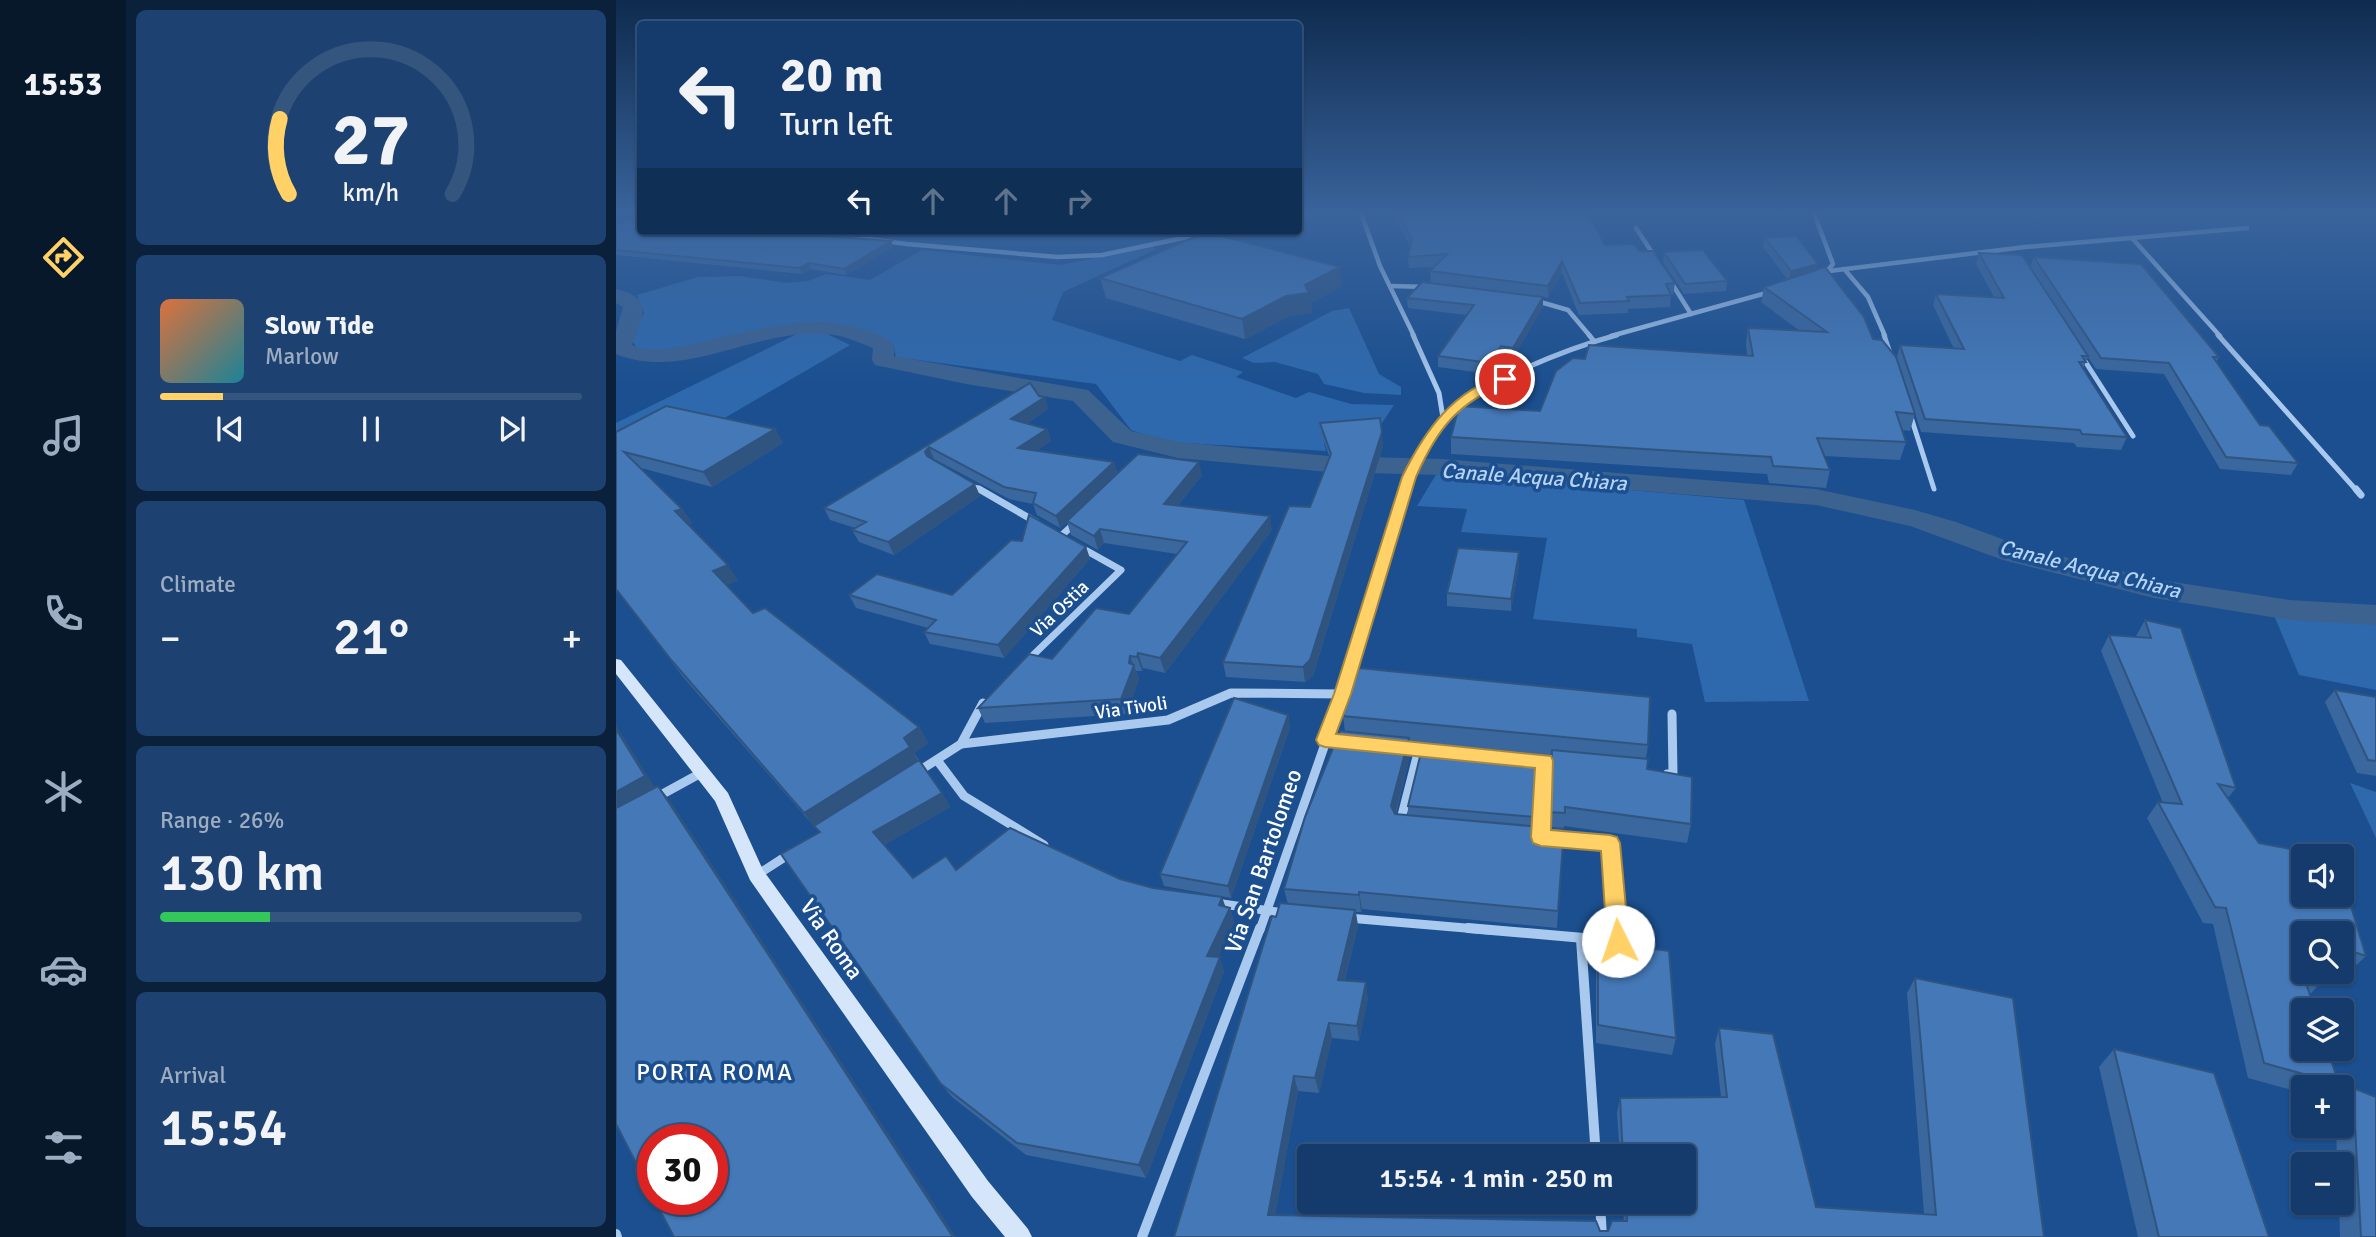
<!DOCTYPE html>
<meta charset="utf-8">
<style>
:root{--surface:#143b6b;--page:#1d4271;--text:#f1f3f6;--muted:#9dadc1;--line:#33557e;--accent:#ffd166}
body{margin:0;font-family:Signika,sans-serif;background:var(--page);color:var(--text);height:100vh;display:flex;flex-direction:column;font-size:26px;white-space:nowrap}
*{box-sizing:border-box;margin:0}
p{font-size:23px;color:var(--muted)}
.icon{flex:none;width:38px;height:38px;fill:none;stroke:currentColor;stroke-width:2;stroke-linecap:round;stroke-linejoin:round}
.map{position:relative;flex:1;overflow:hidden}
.sheet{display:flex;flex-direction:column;gap:10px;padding:10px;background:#0b203b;width:490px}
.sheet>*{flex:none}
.top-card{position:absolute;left:21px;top:21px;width:665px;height:214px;border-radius:7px;box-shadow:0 2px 5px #0004,0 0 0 2px var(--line);background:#143b6b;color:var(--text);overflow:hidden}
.tools{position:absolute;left:1675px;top:844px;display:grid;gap:14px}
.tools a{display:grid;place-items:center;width:63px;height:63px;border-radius:7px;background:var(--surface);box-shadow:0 2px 5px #0004,0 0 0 2px var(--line);font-size:35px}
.speed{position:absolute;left:21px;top:1124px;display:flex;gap:14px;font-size:35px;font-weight:700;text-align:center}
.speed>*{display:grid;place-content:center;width:91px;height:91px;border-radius:50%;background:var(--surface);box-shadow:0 2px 5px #0004,0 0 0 2px var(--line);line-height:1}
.speed .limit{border:10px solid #d22;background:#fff;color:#111}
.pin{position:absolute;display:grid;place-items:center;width:60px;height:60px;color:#fff;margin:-30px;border:4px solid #fff;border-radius:50%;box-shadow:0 2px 7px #0007}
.me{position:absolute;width:77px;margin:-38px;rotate:356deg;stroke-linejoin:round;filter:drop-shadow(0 0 5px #0008)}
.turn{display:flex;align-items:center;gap:24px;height:147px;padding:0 28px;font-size:32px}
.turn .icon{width:91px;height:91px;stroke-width:2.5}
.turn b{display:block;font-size:49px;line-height:60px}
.lanes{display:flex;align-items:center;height:66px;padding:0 28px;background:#0003;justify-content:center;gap:35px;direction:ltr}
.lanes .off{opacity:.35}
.big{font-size:52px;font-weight:600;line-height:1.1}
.sheet .card{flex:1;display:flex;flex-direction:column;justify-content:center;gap:10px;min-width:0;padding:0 24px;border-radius:10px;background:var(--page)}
.sheet .dial{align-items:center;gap:0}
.dial svg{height:182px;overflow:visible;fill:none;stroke:var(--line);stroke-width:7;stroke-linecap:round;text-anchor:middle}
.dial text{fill:var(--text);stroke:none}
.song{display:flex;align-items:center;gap:21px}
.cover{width:84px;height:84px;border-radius:10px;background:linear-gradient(135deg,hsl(20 70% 55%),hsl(190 70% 35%))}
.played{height:7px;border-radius:4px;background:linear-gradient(90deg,var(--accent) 15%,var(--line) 15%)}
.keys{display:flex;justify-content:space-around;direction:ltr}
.heat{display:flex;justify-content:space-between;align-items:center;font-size:38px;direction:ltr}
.charge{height:10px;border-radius:5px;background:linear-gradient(90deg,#34c759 26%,var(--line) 0)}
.trip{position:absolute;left:681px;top:1144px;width:399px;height:70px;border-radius:7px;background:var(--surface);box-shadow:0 2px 5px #0004,0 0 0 2px var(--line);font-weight:600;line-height:70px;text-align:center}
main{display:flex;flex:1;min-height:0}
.tabs{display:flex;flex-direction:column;width:126px;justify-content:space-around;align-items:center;background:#08182b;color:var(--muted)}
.tabs .icon{width:49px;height:49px}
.tabs .selected{color:var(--accent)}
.tabs b{font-size:32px;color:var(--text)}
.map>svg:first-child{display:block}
</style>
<main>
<nav class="tabs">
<b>15:53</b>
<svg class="icon selected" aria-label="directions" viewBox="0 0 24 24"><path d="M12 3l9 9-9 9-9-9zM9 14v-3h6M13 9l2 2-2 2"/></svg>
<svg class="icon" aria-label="music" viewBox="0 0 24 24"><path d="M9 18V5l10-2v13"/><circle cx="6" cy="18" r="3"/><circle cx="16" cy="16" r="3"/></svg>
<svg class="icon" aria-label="phone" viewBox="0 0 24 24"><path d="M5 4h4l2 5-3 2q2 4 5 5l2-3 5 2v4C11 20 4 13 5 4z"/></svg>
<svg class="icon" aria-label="climate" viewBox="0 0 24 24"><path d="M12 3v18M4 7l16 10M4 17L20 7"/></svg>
<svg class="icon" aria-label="car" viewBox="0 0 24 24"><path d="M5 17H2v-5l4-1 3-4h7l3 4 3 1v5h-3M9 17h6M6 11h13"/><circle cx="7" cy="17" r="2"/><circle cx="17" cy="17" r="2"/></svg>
<svg class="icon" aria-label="filters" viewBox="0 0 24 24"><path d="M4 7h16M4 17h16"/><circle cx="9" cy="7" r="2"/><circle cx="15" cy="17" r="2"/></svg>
</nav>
<section class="sheet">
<div class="card dial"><svg viewBox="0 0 100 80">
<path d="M14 69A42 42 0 1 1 86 69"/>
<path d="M14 69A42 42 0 0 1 10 36" stroke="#ffd166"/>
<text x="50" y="56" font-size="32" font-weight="700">27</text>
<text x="50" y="72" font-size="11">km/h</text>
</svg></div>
<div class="card">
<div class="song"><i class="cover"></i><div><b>Slow Tide</b><p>Marlow</p></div></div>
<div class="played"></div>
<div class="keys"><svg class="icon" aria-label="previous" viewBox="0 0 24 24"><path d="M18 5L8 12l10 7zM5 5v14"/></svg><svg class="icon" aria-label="pause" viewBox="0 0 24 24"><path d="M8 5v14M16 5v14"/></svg><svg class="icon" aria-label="next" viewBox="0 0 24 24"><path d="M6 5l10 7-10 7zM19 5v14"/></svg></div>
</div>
<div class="card"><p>Climate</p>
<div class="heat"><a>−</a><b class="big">21°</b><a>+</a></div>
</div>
<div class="card"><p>Range · 26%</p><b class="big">130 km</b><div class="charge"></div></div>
<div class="card"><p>Arrival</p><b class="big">15:54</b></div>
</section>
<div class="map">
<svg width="1760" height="1237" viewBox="0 0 1760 1237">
<rect width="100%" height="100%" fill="#1b4f8f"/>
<g fill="#2e69ad">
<path d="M534,246L541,249L447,292L436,320L564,361L576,355L627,372L620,377L680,398L693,392L735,404L778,405L762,429L712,436L708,443L710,451L550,442L515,430L480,384L280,357L277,344C216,320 181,325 117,338C81,346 59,356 21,348L15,339L28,313L21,295L82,277L124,276L170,283L192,281L210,274L254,280L306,250L445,265Z"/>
<polygon points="733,308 763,374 785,387 785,395 748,393 708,384 702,374 659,362 638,363 626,358 716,311"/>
<polygon points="185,332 209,333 234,345 95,426 0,449 0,423"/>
<polygon points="821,473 1128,500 1193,701 1089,702 1076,644 1021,637 1021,629 917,619 931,538 845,532 851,509 801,506"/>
<polygon points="1657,613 1760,623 1760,690 1683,675"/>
<polygon points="1734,783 1760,792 1760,838"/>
</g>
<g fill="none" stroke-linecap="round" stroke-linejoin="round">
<path fill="#3c6290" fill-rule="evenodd" d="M0,289C38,298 27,317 16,345C38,354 63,346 85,342C144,329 203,309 261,334C274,340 279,340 278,356L472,390L515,431L562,442L712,456L826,459L1200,489L1299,510L1340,522L1408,547L1538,579L1673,600L1760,605V625L1673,620L1538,598L1387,560L1294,526L1200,505L826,475L712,472L562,458L497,442L457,401L350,384L259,365L256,360L257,348C242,342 227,335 211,334C141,327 68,382 0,354V331L7,307L0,303Z"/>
<g stroke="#a9c9ee" stroke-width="4.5">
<polyline points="745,213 764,266 798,336"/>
<polyline points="1198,213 1217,264 1206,277"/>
<polyline points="682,214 688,213"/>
<polyline points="1020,228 1039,257"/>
<polyline points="190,231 291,244 442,257 486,255 600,231"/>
<polyline points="1516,238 1604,336"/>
<polyline points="1229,270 1252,297 1269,336"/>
<polyline points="1213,271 1409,247 1631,228"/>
<polyline points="1055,282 1075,314"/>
<polyline points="776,286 812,287"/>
<polyline points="921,301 952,310 974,336"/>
<polyline points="995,336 1154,292"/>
</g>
<g stroke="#a9c9ee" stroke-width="5">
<polyline points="797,335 823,393 827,418"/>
<polyline points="973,335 978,341"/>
<polyline points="1268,335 1275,356"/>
<polyline points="1602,335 1741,491"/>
<polyline points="1465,355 1517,436"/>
<polyline points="1294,414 1318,489"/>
<polyline points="352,483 366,491"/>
<path d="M789,491C797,465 808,439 826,419C856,385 956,347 1001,335"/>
</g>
<g stroke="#a9c9ee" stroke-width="7">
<polyline points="363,489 420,522"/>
<polyline points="1740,489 1745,495"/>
<polyline points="445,536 460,522"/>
<polyline points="411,661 505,570 464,547"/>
<polyline points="730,685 789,489"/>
</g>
<g stroke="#a9c9ee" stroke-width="9">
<polyline points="345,744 552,720 615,693 727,694"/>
<polyline points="321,760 348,796 428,845"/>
<polyline points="912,760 942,763"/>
<polyline points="303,771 345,744 367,703"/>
<polyline points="1051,774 1057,774 1056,714"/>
<polyline points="43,796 85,773"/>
<polyline points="784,823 803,749"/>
<polyline points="925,833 928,761"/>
<polyline points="941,839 994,843 1001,930"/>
<polyline points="141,875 175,853"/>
<polyline points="600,903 668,913"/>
<polyline points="732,918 873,930"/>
<polyline points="644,930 730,684"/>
</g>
<g stroke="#a9c9ee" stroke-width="10">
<polyline points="852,928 1002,941 1001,928"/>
<polyline points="965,939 980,1157"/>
<polyline points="984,1202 986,1237"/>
<polyline points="0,1234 1,1237"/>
<polyline points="526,1237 644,928"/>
</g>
<polygon fill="#d6e6fa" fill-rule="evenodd" points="0,659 5,660 112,793 147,870 372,1181 412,1229 416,1237 389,1237 356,1197 134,880 99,801 0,674"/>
</g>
<g fill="#3a679d" fill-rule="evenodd">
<polygon points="777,213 972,213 989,245 1023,251 1059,283 1057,295 1055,295 1054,307 1012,309 1012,313 963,315 946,273 932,298 927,297 927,307 897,358 885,357 874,374 822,367 822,356 851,315 792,308 791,298 815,283 814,271 819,267 793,268 792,257 794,246"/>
<polygon points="0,224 202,232 203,236 275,241 277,247 230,275 195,269 186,274 0,255"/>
<polygon points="1149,238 1200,270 1257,339 1299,414 1294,431 1286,430 1290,442 1284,460 1208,456 1214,470 1210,488 1153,483 1151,474 835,454 835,437 924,411 969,359 1131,355 1130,344 1132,328 1184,331 1145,302 1148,287 1171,279 1147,247"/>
<polygon points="1048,252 1111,281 1110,291 1068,294 1047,262"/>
<polygon points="1363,253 1414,267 1418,257 1603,357 1600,362 1644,425 1682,463 1675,475 1604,469 1548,374 1480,369 1472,357 1467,369 1511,437 1505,450 1461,447 1458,443 1305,432 1281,357 1284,345 1338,349 1317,305 1320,294 1378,297 1360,264"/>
<polygon points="484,278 726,286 695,303 696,313 673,316 629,339 490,298"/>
<polygon points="414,383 423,396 429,397 432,409 410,424 431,429 435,441 420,451 498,462 501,473 586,475 562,505 656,530 549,673 527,668 526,671 520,671 523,679 510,714 369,723 362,708 436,659 513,614 561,554 488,543 482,550 455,535 451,522 444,528 421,515 417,504 393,499 318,459 317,460 364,496 278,555 243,542 236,530 239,528 214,520 208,508"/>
<polygon points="704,423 767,446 697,676 689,682 610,677 607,662 694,507 714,458 706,436"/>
<polygon points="159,429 167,443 96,487 25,468 66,509 76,523 72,525 122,580 111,585 137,613 303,727 312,743 298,753 326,793 334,807 268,845 297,878 340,870 504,879 614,908 618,922 602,957 608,971 530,1178 410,1155 336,1097 325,1084 203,832 67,677 0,589 0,432"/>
<polygon points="470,547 474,559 388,658 314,644 308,632 312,628 240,608 233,595 336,595"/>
<polygon points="903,552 903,565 895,611 831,606 831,593"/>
<polygon points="1529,620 1620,788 1612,798 1643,843 1750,956 1734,971 1726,969 1726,933 1687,933 1702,986 1694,994 1723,1084 1719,1087 1687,1087 1687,1093 1632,1078 1597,924 1587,923 1531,818 1542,802 1547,803 1485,651 1493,635 1520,637 1520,636"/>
<polygon points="1719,690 1760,697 1760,776 1741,773 1709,702"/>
<polygon points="672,715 674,728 615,898 548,886 544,874"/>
<path d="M727,716L1032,745L1030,759L1031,769L1075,824L1071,843L948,826L941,928L746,909L745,912H740L742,926L729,980L752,998L743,1041L716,1038L703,1093L682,1091L659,1215L992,1231L1008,1221L1006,1202H1068V1157H1004L1001,1113L1004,1098L1105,1097L1099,1044L1103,1028L1200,1207L1308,1214L1291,993L1299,978L1428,1237H558L660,917L672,904L668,889L729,732ZM793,741L935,755L932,827L918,826L921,755L792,806V815L780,814L794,755Z"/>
<polygon points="982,941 1060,1038 1056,1055 980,1043 980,960"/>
<polygon points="1498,1049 1653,1237 1522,1237 1483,1067"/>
<polygon points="1737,1088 1760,1237 1724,1237 1723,1202 1726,1202 1726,1164 1721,1164 1720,1125 1726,1125 1726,1097"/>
</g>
<g fill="#305480">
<polygon points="275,241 277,247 230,275 228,269"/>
<polygon points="946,261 946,273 932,298 932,286"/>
<polygon points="193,263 195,269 186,274 183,268"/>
<polygon points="1202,264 1200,274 1173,281 1175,271"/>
<polygon points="724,267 726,286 695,303 696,313 673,316 629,339 626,319"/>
<polygon points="927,297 927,307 897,358 897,348"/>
<polygon points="885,346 885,357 874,374 874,363"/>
<polygon points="429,397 432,409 399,431 395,419"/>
<polygon points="159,429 167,443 96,487 87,472"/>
<polygon points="431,429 435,441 407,460 402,448"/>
<polygon points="766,432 767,446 697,676 689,682 687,667"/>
<polygon points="313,447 318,459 314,463 309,452"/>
<polygon points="498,462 501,474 444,528 440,516"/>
<polygon points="583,462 586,475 552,517 548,504"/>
<polygon points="359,484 364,496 278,555 272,542"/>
<polygon points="66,509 76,523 68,526 59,511"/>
<polygon points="654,516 656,530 549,673 544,658"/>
<polygon points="484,529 488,543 482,550 478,536"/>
<polygon points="470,547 474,559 388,658 382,645"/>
<polygon points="903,552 903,565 895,611 895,599"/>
<polygon points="112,565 122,580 107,587 97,571"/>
<polygon points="522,653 527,668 526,671 521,657"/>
<polygon points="514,656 523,679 510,714 505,699"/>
<polygon points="672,715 674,728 615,898 612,886"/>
<polygon points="0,725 40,789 0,811"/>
<polygon points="303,727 312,743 298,753 303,763 199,829 188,813"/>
<polygon points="793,738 794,755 777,823 775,806"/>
<polygon points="42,786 53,799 340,1237 337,1237"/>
<polygon points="326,793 334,807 266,846 257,832"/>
<polygon points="743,892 746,909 745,912 743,895"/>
<polygon points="606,897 611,911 603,905"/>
<polygon points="614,908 618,922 596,970 591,956"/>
<polygon points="739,910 742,926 725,995 722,980"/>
<polygon points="604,957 608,971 530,1178 523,1165"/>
<polygon points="750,982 752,998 743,1041 741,1026"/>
<polygon points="713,1023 716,1038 703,1093 699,1078"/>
<polygon points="678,1076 682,1091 657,1228 652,1215"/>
</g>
<g fill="#4478b7" stroke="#305480" stroke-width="2">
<polygon points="782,213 972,213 989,245 1018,244 1023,251 1037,251 1059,283 1050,284 1055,295 1011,297 1013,301 964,303 946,261 932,286 814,271 831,254 792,257 796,239"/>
<polygon points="24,215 24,231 192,231 202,232 196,235 275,241 228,269 193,263 183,268 0,250 0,224"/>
<polygon points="590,232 724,267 689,285 693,293 670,296 626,319 484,278"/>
<polygon points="1180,236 1202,264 1175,271 1149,238"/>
<polygon points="1087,250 1111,281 1069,284 1048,252"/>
<polygon points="1363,253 1406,255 1472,356 1466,356 1470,362 1463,362 1511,437 1466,434 1464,430 1309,419 1284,345 1348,349 1320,294 1388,298"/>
<polygon points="1418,257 1525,264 1603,357 1597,357 1644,425 1653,426 1682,463 1610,457 1553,363 1485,358"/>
<polygon points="1209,267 1248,317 1257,339 1266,340 1280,357 1299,414 1280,412 1290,442 1201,438 1214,470 1157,466 1155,457 835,437 843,406 924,411 940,371 957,358 969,359 973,345 1137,356 1132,328 1211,332 1148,287"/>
<polygon points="806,282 927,297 897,348 885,346 874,363 822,356 858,305 791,298"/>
<polygon points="414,383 423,396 429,397 395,419 431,429 402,448 498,462 440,516 417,503 420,493 388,487 313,447 309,452 311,456 359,484 272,542 236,530 250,522 208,508"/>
<polygon points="50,406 159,429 87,472 8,452 66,509 59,511 112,565 97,571 137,613 149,608 303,727 288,738 294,747 188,813 56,661 0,589 0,432"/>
<polygon points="764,418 766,432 694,660 687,667 607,662 673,506 694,507 715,454 704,423"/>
<polygon points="522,454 583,462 548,504 654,516 544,658 522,653 521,657 514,656 513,663 518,665 505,699 362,708 413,654 436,659 480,608 513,614 571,542 484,529 478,536 451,521"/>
<polygon points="413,515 470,547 382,645 308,632 320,620 233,595 261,574 336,595 395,540 406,541"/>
<polygon points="842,548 903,552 895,599 831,593"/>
<polygon points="1529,620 1565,628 1620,788 1602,784 1643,843 1701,854 1702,856 1687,856 1687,894 1726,894 1726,889 1730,890 1750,956 1726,948 1726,933 1687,933 1687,971 1699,971 1702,986 1690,983 1699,1010 1687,1010 1687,1048 1711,1048 1723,1084 1648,1063 1610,908 1599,907 1542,802 1566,804 1493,635 1535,638"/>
<polygon points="743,668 1034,697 1032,745 727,716"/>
<polygon points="1719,690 1760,697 1760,761 1752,760"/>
<polygon points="618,698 672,715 612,886 544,874"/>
<polygon points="0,729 29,776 0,792"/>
<polygon points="724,731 793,738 775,806 779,814 948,829 942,911 743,892 743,895 668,889 689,817"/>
<polygon points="807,744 921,755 919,817 792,806"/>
<polygon points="936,750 1032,759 1031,769 1076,777 1075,824 949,807 949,813 933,812"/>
<polygon points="303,760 326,793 257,832 297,878 330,856 340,870 394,828 504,879 537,888 606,897 603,905 614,908 591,956 604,957 523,1165 401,1143 325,1084 165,854 204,832 198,826"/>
<polygon points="42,786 337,1237 58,1237 38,1199 96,1199 96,1139 37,1139 37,1196 0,1124 0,808"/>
<polygon points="664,903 739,910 722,980 750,982 741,1026 713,1023 699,1078 678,1076 652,1215 980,1221 984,1231 992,1231 996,1221 1011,1221 1010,1202 1068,1202 1068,1157 1007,1157 1004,1098 1111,1097 1103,1028 1157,1034 1200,1207 1320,1215 1299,978 1397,998 1428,1237 558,1237 656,916 660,917"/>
<polygon points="982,941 1053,951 1060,1038 982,1025"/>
<polygon points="1498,1049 1598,1073 1653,1237 1543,1237"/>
<polygon points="1737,1088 1760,1097 1760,1237 1745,1237"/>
</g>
<linearGradient id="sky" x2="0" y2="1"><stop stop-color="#0f2b4f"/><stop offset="0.55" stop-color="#39639b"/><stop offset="1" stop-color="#39639b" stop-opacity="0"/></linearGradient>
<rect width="1760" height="386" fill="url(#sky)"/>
<path fill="#ffd166" stroke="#a68842" stroke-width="2" d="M889,375L893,376V381C842,403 822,427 800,477L735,694L720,734L935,756L937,761L935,830L994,835L1001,837L1004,843L1013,941L1009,948L1002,951L994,948L991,941L985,851L925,846L917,843L915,837L919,768L709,747L703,745L700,740L718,694L786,477C809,430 837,390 889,375Z"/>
<g text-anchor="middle" stroke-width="7" stroke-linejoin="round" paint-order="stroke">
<g font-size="19" fill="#fff" stroke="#1b4f8f">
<text transform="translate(443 608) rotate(-44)" y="7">Via Ostia</text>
<text transform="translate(515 707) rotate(-8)" y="7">Via Tivoli</text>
</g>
<g font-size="21" font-style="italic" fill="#b5d3f5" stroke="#1b4f8f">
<text transform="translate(918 477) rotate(4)" y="7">Canale Acqua Chiara</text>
<text transform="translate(1474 569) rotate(14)" y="7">Canale Acqua Chiara</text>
</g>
<g font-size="23" fill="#fff" stroke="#1b4f8f">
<text transform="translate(647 861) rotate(-71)" y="8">Via San Bartolomeo</text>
<text transform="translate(216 939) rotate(55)" y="8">Via Roma</text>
</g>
<g font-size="24" letter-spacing="2" fill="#fff" stroke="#1b4f8f">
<text x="99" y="1080">PORTA ROMA</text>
</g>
</g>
</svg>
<div class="tools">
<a><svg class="icon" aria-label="sound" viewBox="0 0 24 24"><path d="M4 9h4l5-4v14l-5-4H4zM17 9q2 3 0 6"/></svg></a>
<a><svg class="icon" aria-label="search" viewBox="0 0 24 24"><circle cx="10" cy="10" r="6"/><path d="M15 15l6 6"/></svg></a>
<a><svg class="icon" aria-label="layers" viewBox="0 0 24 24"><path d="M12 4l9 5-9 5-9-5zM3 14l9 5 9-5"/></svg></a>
<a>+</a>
<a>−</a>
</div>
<div class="speed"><div class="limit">30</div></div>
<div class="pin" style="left:889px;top:379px;background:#d93025"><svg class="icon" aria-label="arrive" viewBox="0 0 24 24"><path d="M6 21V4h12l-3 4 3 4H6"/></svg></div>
<svg class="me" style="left:1002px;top:941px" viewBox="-20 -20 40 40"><circle r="19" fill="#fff"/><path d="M0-13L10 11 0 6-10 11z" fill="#ffd166"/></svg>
<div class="trip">15:54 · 1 min · 250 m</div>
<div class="top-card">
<div class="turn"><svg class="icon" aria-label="left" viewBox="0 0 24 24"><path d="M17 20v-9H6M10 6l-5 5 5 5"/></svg><div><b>20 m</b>Turn left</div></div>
<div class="lanes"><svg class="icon" aria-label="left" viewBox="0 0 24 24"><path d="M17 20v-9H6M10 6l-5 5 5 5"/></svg><svg class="icon off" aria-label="ahead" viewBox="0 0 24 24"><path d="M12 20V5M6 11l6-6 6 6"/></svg><svg class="icon off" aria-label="ahead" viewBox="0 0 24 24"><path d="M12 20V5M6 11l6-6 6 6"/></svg><svg class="icon off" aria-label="right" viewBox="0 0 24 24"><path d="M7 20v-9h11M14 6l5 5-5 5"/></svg></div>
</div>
</div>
</main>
